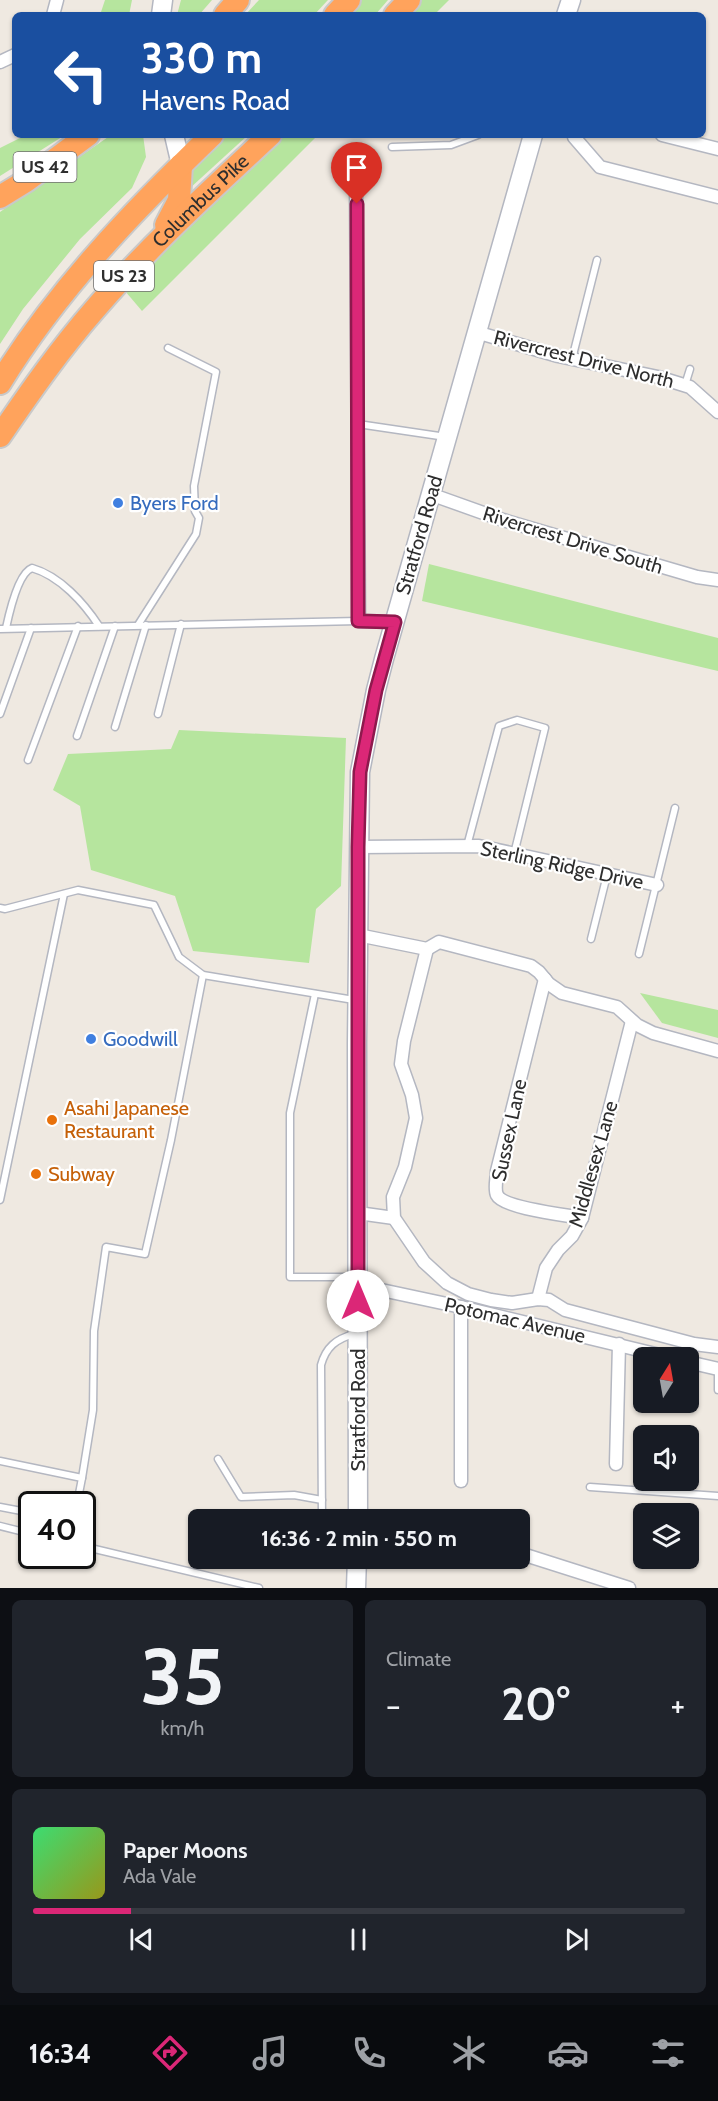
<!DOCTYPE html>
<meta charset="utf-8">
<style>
:root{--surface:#171b24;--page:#20242c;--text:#f1f3f6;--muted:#9ea1a6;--line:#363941;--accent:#db2777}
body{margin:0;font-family:Cabin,sans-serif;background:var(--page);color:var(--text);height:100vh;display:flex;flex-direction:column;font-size:22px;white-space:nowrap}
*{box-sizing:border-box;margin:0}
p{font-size:20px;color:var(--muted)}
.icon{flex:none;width:33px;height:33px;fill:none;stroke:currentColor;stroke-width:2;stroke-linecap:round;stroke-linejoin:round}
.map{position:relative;height:1588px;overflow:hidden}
.sheet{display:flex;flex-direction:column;gap:12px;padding:12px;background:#0d0f14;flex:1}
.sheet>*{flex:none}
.hud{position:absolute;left:12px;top:12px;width:694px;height:126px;border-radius:9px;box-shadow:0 2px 4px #0004;background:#1a4fa0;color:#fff;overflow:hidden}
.needle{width:39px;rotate:11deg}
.fabs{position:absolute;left:633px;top:1347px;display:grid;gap:12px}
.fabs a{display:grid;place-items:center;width:66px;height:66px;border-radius:9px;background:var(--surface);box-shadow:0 2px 4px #0004;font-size:30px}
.speed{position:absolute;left:18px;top:1491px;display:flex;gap:12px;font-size:30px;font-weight:700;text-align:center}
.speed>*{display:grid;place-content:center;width:78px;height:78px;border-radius:50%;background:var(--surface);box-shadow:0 2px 4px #0004;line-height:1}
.speed .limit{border:3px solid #111;border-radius:9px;background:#fff;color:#111}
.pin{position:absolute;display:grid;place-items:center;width:51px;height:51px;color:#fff;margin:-62px -26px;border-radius:50% 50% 50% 0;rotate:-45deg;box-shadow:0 0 6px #0007}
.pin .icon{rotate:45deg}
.me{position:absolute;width:66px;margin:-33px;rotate:0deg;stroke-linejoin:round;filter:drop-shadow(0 0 4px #0008)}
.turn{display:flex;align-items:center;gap:21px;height:126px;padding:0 30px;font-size:27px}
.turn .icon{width:78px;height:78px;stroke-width:2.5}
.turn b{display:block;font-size:42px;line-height:51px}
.big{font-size:45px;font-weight:800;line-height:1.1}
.sheet .card{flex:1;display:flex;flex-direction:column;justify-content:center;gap:9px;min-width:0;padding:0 21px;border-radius:9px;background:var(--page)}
.sheet .dial{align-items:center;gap:0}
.dial b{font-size:78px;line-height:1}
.song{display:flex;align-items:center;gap:18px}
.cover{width:72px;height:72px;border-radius:9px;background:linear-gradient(135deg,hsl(140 70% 55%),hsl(60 70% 35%))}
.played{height:6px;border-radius:3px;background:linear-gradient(90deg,var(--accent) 15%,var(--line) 15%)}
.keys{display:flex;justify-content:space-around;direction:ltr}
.heat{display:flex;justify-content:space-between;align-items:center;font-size:33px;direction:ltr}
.sheet .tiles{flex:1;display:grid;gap:12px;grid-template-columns:1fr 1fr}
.card:last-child{grid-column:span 2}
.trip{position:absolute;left:188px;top:1509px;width:342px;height:60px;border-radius:9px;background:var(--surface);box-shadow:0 2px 4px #0004;font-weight:800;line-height:60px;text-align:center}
.tabs{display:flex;height:96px;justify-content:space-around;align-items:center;background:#090b0e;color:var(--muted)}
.tabs .icon{width:42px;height:42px}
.tabs .on{color:var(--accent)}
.tabs b{font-size:27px;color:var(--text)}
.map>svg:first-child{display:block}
</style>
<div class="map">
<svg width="718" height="1588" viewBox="0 0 718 1588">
<rect width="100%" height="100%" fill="#efe9e1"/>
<g fill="#b6e59e">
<polygon points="105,0 132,0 129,15 100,15"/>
<polygon points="181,0 212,0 199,15 177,15"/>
<polygon points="259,0 328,0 314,15 245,15"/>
<polygon points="362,0 388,0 375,15 347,15"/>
<polygon points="422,0 449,0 434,15 406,15"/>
<polygon points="26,135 65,135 0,176 0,148"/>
<polygon points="111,135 143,135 146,157 132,188 80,239 23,309 0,344 0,212"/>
<polygon points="224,135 248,135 189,189 190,167"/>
<polygon points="284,135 318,135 142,311 125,291"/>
<polygon points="429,564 718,638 718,671 422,601"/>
<polygon points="179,730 346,738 341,886 316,909 309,963 193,951 175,896 91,870 80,806 53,790 68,754 171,749"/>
<polygon points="640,993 718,1010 718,1038 662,1023"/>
</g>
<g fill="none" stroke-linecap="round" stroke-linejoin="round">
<g stroke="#b4b7c1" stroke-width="9">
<g id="lane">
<polyline points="392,147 451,145 478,135"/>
<polyline points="572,359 597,260"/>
<polyline points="685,385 690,369"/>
<polyline points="358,424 446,437"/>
<polyline points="138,625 196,534 199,518 195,511 194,486 216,372 168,348"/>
<path d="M6,628C9,614 18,573 32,568C60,576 84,603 99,626"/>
<polyline points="0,629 359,621"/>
<polyline points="0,714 31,628"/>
<polyline points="158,714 181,624"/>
<polyline points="115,727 146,625"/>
<polyline points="77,736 115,626"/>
<polyline points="28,760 78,626"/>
<polyline points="467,846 499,726 517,720 545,728 514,854"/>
<polyline points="0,908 5,909 78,890 154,905 179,957 203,975 354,1000"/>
<polyline points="591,939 607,875"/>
<polyline points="639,954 675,808"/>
<polyline points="315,994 290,1113 290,1277 354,1277"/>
<polyline points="0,1200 64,894"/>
<polyline points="718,1369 718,1390"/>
<polyline points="218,1459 241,1497 294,1495 322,1500"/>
<polyline points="0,1461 82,1478 77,1504"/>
<polyline points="82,1478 93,1410 94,1331 106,1247 145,1254 171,1140 203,975"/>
<polyline points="590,1487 718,1496"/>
<polyline points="0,1507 32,1513"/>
<path d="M322,1520L321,1365C326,1347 336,1339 354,1334"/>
<polyline points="0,1526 32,1534"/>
<polyline points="82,1546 259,1588"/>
<polyline points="335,1558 353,1567"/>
</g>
</g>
<g stroke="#b4b7c1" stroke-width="15">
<g id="street">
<polyline points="53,15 57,0"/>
<polyline points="0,62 15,55"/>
<polyline points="662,135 718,149"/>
<polyline points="574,137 600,167 718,197"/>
<polyline points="356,185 359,621 395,622"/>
<polyline points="476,332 558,356 658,377 690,387 718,412"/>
<polyline points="430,494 503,520 697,577 718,580"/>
<polyline points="358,847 479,846 657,885"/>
<polyline points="358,935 427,949 439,942 531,966 539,972 549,984 562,993 617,1007 637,1025 653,1033 718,1051"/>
<polyline points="427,949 404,1041 401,1064 412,1095 416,1118 405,1167 393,1197 394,1218 424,1262 447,1283 468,1294 491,1300 512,1303 538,1299 549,1300 565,1310 694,1344 718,1347"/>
<path d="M545,979L497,1171C497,1178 494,1189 497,1195C503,1208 566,1215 582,1218"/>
<polyline points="358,1213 394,1218"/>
<polyline points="358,1285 461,1307 672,1358"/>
<polyline points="538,1299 546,1268 558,1250 572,1236 582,1218 632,1021"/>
<polyline points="461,1307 461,1481"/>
<polyline points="688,1362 718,1369"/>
<polyline points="616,1464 619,1344"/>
<polyline points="519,1553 629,1588"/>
</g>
</g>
<g stroke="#b4b7c1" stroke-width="21">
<g id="secondary">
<polyline points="161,15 163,0"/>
<polyline points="566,15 571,0"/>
<polyline points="174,135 181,165"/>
<polyline points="358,1520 357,1043 360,772 376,690 384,659 533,135"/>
<polyline points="356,1588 357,1558"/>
</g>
</g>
<g stroke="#c9c9c9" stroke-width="26">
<g id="highway">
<polyline points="225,15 238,0"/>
<polyline points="335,15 349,0"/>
<polyline points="395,15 409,0"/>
<polyline points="0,197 26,181 88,135"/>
<polyline points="166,225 179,200 181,165"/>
<path d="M0,383C57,290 134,210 212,135"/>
<path id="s1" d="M0,436C30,392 60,349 95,309C149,246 210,191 270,135"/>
</g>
</g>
<use href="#lane" stroke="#fff" stroke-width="6"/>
<use href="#street" stroke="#fff" stroke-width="12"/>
<use href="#secondary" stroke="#fff" stroke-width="18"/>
<use href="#highway" stroke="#ffa35c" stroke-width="22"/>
</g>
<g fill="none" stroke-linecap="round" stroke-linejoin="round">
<g stroke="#8e194d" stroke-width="15">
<polyline id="route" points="357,204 358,621 395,622 376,690 360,772 358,847 358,1301"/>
</g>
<use href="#route" stroke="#db2777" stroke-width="10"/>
</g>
<g fill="#3f7fe0" stroke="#fff" stroke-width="2">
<circle cx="118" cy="503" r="6"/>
<circle cx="91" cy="1039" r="6"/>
</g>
<g fill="#e8710a" stroke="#fff" stroke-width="2">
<circle cx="52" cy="1120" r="6"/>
<circle cx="36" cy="1174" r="6"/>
</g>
<g text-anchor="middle" stroke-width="4.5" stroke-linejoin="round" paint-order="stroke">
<g fill="#fff" stroke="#6d6d6d" stroke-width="1.5">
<rect x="13.5" y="152" width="63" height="30" rx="4.5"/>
<rect x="94" y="261" width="60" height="30" rx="4.5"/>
</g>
<g font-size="18" font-weight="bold" fill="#2e2e2e">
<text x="45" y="173">US 42</text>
<text x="124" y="282">US 23</text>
</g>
<g font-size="20" fill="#2e2e2e" stroke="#fff">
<text dy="7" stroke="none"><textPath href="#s1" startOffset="310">Columbus Pike</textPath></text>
<text transform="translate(584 359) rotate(14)" y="7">Rivercrest Drive North</text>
<text transform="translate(419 535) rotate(-74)" y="7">Stratford Road</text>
<text transform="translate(573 540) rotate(17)" y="7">Rivercrest Drive South</text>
<text transform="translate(562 865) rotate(12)" y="7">Sterling Ridge Drive</text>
<text transform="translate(509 1130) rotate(-78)" y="7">Sussex Lane</text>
<text transform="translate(593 1164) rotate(-74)" y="7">Middlesex Lane</text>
<text transform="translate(515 1320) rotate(13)" y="7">Potomac Avenue</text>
<text transform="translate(358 1410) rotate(-90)" y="7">Stratford Road</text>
</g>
<g font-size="20" fill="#366cbe" stroke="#fff" text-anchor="start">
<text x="130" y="510">Byers Ford</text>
<text x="103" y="1046">Goodwill</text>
</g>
<g font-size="20" fill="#c56008" stroke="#fff" text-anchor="start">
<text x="64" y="1115">Asahi Japanese<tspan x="64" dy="23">Restaurant</tspan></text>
<text x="48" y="1181">Subway</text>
</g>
</g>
</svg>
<div class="fabs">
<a><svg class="needle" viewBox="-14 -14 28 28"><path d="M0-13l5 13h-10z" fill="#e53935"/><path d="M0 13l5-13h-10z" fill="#9ea1a6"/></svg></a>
<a><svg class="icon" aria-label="sound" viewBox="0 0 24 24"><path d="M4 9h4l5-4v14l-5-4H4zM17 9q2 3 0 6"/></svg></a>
<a><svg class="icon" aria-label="layers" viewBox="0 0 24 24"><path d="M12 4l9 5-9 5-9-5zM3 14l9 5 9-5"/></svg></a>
</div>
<div class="speed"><div class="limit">40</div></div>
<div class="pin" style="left:357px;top:204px;background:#d93025"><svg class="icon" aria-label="arrive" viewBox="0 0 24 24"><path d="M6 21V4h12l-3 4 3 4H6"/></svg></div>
<svg class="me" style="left:358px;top:1301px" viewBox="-20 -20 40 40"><circle r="19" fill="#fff"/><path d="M0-13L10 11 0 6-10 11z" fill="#db2777"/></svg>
<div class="trip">16:36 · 2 min · 550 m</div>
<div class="hud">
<div class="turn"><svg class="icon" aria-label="left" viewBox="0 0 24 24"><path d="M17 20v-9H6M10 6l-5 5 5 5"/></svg><div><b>330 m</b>Havens Road</div></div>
</div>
</div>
<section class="sheet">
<div class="tiles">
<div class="card dial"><b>35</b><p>km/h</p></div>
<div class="card"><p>Climate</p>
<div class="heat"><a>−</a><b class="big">20°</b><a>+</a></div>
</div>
<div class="card">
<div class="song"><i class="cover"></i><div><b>Paper Moons</b><p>Ada Vale</p></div></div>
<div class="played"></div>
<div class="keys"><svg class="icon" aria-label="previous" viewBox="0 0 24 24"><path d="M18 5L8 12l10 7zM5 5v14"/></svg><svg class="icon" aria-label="pause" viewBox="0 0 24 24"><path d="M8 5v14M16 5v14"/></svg><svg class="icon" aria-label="next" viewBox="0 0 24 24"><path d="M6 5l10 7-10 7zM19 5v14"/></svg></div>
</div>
</div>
</section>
<nav class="tabs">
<b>16:34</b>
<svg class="icon on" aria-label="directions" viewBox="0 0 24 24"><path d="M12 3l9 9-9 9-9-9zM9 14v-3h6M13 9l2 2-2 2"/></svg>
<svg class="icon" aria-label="music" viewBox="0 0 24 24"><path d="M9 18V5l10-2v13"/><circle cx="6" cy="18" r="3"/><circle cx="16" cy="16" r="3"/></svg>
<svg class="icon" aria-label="phone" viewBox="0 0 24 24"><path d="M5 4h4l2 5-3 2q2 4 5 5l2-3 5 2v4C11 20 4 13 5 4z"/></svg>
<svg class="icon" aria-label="climate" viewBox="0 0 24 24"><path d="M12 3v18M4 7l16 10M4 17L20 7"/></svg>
<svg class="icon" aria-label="car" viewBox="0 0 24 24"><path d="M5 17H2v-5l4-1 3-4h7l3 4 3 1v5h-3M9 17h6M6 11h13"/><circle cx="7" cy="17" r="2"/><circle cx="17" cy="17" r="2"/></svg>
<svg class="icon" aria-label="filters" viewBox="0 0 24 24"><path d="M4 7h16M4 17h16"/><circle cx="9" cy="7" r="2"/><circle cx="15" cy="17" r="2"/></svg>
</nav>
